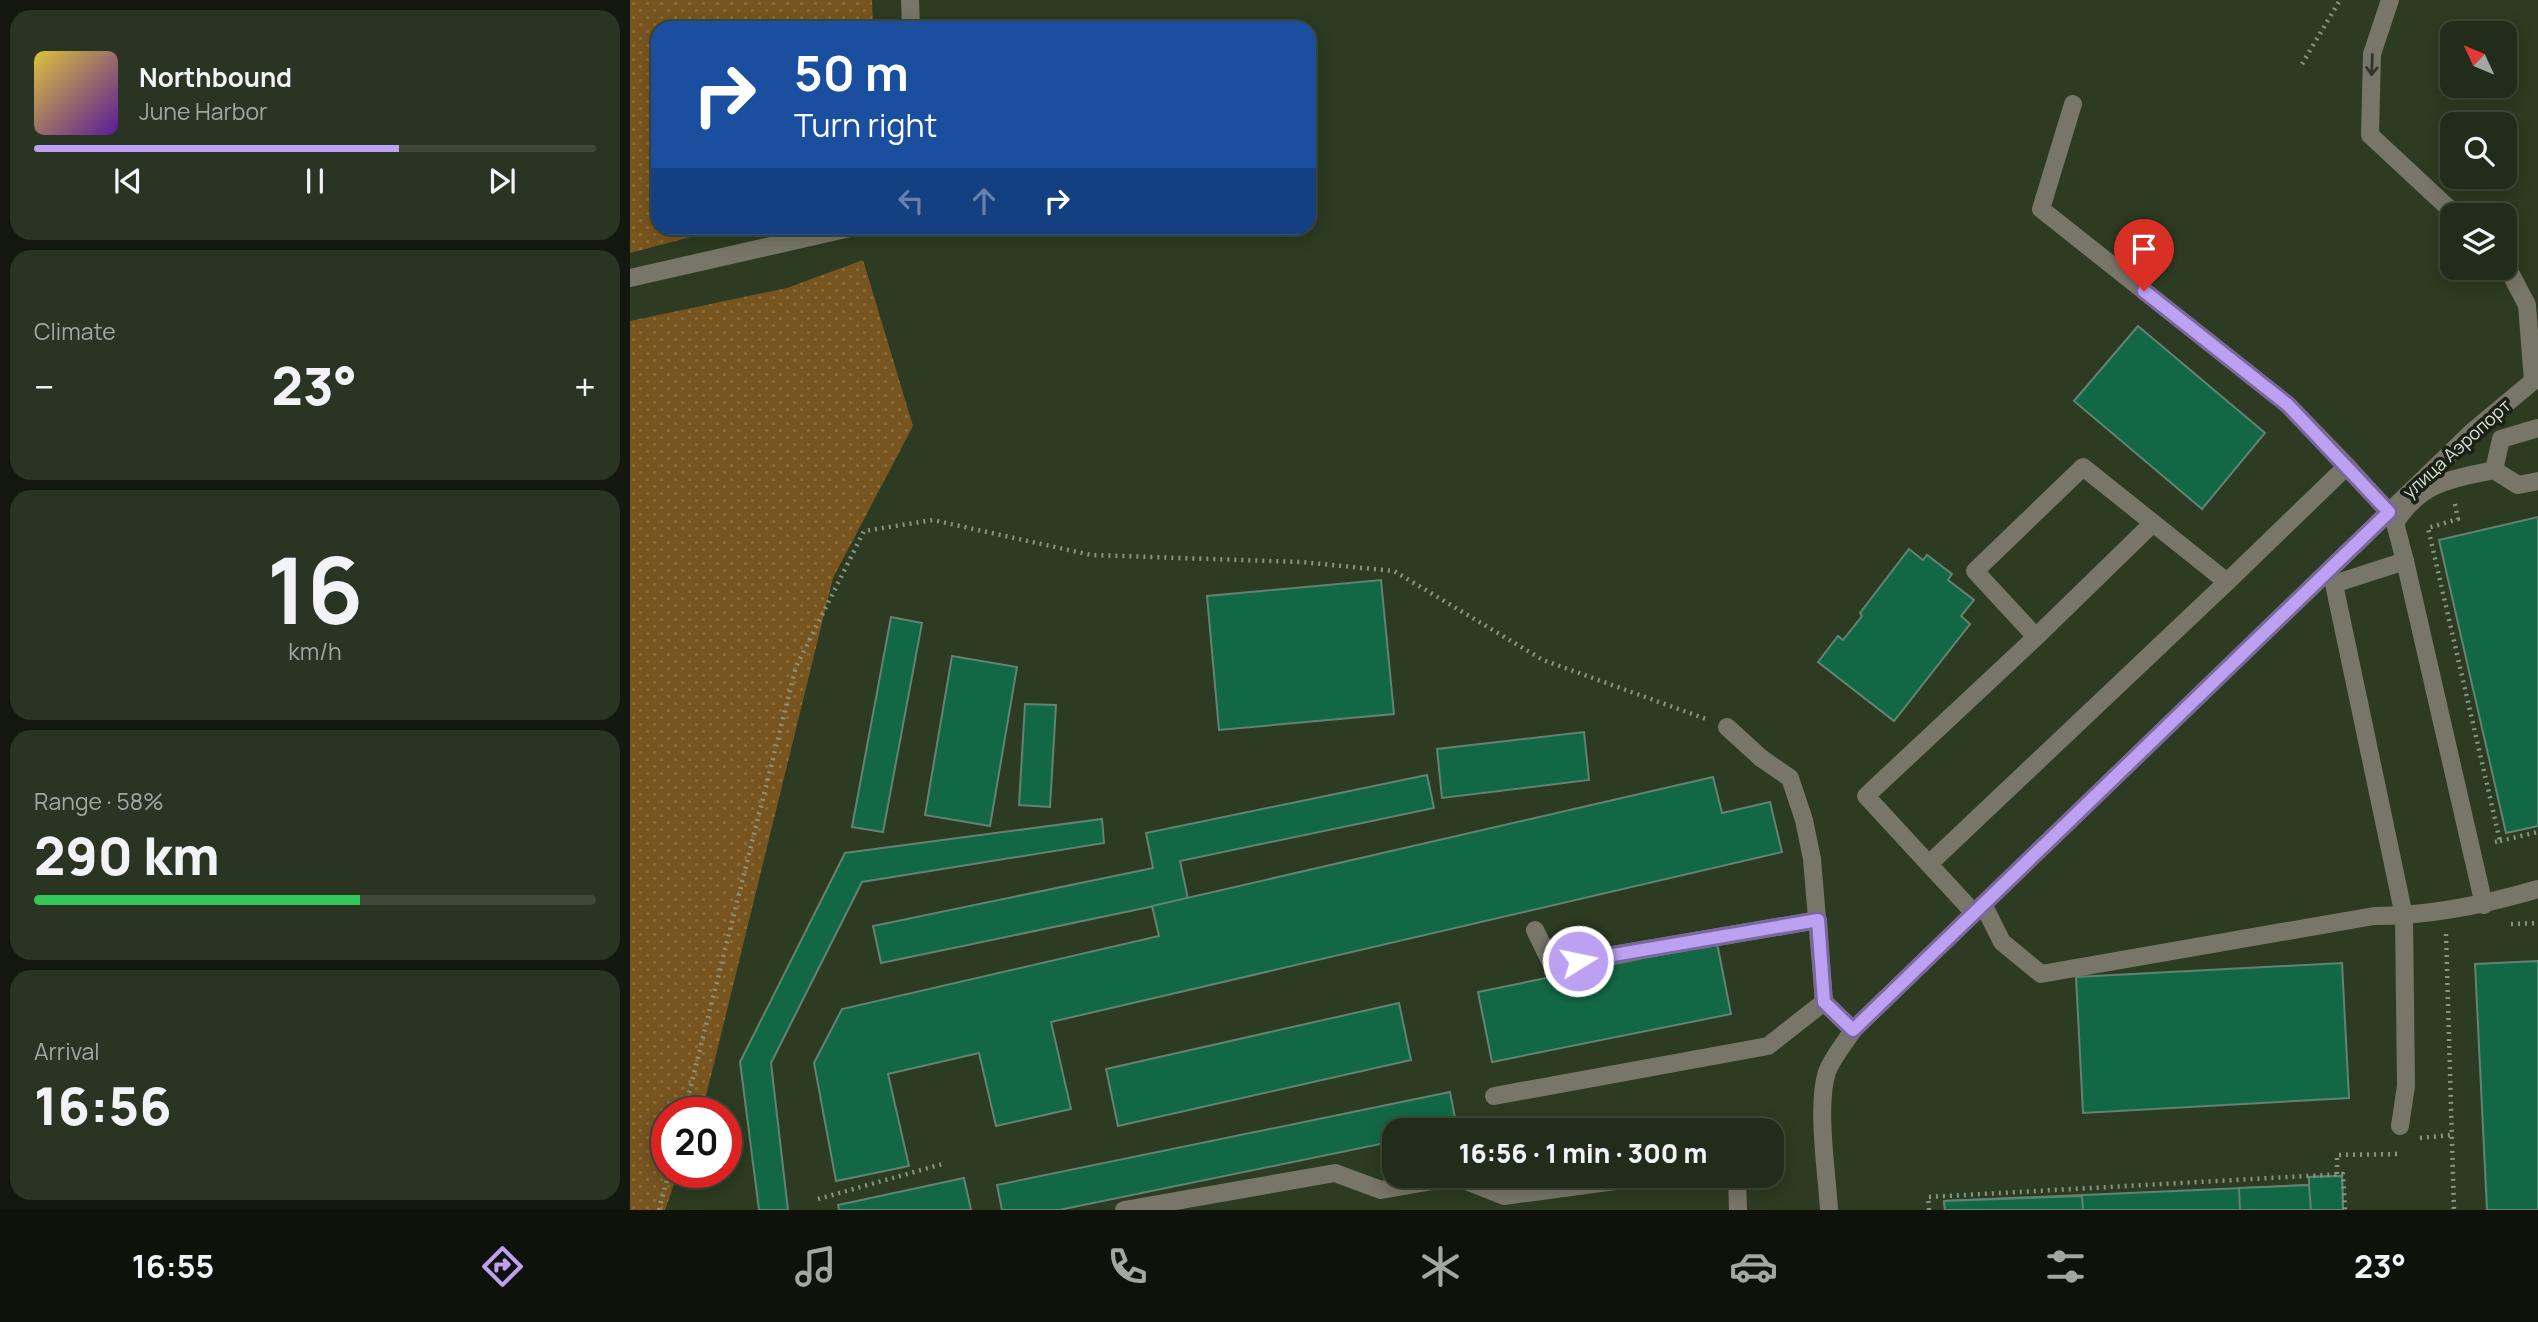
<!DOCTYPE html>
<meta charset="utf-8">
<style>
:root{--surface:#222c1a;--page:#2a3423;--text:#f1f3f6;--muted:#a2a7a2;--line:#3f4839;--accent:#bca0f2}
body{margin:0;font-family:Manrope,sans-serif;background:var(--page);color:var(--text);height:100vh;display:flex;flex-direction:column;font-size:26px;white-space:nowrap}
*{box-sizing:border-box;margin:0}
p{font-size:23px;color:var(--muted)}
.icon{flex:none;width:38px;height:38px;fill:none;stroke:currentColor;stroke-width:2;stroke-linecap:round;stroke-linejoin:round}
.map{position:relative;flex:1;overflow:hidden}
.details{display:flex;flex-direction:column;gap:10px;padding:10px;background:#13180e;width:630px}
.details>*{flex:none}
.banner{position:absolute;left:21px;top:21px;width:665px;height:214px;border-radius:21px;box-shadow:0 4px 18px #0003,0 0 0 2px var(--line);background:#1a4fa0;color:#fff;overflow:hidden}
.needle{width:46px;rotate:314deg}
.tools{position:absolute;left:1810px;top:21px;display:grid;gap:14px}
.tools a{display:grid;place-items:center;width:77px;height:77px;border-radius:14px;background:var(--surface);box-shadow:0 4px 18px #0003,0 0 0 2px var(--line);font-size:35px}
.speed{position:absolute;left:21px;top:1097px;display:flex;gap:14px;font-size:35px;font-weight:700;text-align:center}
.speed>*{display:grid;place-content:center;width:91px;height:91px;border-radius:50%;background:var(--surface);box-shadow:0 4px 18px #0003,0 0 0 2px var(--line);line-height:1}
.speed .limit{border:10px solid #d22;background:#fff;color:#111}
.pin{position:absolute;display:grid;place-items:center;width:60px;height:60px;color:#fff;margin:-72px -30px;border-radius:50% 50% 50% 0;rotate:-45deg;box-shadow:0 0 7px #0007}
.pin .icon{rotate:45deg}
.me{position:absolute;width:77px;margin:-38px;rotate:80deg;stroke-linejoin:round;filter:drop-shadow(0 0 5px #0008)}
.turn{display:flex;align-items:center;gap:24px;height:147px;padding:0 28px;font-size:32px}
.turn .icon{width:91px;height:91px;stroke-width:2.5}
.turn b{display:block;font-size:49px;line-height:60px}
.lanes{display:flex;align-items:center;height:66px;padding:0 28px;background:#0003;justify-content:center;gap:35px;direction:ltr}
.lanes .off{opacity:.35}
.big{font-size:52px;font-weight:800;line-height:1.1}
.details .tile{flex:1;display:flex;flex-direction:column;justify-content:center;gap:10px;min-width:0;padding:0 24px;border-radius:21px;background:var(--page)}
.details .dial{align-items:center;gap:0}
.dial b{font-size:91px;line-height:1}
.song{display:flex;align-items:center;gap:21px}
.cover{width:84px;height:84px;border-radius:10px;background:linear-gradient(135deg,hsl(50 70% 55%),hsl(270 70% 35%))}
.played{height:7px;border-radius:4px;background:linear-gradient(90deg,var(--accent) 65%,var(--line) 65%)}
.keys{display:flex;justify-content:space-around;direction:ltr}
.heat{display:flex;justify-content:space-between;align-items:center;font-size:38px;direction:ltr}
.charge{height:10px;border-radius:5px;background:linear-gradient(90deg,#34c759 58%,var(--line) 0)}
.trip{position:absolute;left:752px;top:1118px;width:402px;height:70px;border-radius:21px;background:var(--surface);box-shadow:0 4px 18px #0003,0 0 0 2px var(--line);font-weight:800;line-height:70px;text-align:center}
.tab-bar{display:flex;height:112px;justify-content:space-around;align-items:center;background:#0e120a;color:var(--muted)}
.tab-bar .icon{width:49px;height:49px}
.tab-bar .active{color:var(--accent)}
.tab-bar b{font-size:32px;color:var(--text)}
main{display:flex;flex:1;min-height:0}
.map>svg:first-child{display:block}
</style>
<main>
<section class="details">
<div class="tile">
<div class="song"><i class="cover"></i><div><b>Northbound</b><p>June Harbor</p></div></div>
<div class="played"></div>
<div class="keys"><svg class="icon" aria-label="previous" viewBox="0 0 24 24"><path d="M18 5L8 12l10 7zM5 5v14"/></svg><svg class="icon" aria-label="pause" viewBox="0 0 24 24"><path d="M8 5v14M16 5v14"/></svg><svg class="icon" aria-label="next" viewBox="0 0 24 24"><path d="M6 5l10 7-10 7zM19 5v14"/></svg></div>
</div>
<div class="tile"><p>Climate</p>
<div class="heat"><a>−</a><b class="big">23°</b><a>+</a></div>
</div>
<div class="tile dial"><b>16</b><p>km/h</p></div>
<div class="tile"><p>Range · 58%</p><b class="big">290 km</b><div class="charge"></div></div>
<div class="tile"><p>Arrival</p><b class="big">16:56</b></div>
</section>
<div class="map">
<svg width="1908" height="1210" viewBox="0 0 1908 1210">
<defs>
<pattern id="grass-dots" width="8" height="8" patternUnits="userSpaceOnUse" patternTransform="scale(1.75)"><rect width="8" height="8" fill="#78551f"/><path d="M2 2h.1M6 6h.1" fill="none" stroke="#8a6d3e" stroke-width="1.8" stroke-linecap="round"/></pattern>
</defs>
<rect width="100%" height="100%" fill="#2d3b22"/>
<g fill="url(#grass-dots)">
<polygon points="0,0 242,0 243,28 28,28 28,228 95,228 0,253"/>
<polygon points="233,260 283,426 203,578 76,1096 70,1113 37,1113 37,1172 48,1173 35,1210 0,1210 0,321 157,288"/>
</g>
<g fill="#126845" stroke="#628371" stroke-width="2">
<polygon points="1508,326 1635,433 1572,509 1444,401"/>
<polygon points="1908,517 1908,826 1876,833 1809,540"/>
<polygon points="1279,549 1293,560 1297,555 1322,574 1318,580 1344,600 1331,616 1340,624 1264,721 1188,662 1208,636 1213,640 1232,616 1230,613"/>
<polygon points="751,580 764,714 589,730 577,596"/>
<polygon points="261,617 292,623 253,832 222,827"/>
<polygon points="322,656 387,667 360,826 295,815"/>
<polygon points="395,704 426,705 420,807 389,805"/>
<polygon points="954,732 959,780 812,798 807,749"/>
<polygon points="797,775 804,808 550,861 558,899 251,963 243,926 523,868 516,833"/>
<polygon points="1083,777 1092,813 1140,802 1152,852 421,1022 441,1109 366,1126 349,1053 258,1074 279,1166 206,1181 184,1063 212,1009 529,936 522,906"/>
<polygon points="472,819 474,843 232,882 141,1063 158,1210 129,1210 110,1062 215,853"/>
<polygon points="1087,943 1101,1014 862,1062 848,992"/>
<polygon points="1908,961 1908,1210 1857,1210 1845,964"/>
<polygon points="1712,963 1719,1098 1453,1113 1446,977"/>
<polygon points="769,1003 781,1060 488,1126 476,1069"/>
<polygon points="820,1092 827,1128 765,1130 765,1141 429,1210 372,1210 367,1185"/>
<polygon points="1712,1176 1713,1210 1681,1210 1679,1177"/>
<polygon points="1712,1176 1713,1210 1315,1210 1314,1201 1679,1185 1679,1177"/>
<polygon points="334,1178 341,1210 209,1210 208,1205"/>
<polygon points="1679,1185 1681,1210 1610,1210 1609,1188"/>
<polygon points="1452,1196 1453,1210 1315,1210 1314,1201"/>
</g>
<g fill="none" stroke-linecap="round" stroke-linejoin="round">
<g stroke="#889480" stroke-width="4.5" stroke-dasharray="2 5" stroke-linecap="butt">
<polyline points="1672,64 1710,0"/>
<polyline points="1825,504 1828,519 1798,528 1870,841 1865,842"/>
<polyline points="1870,841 1908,832"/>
<polyline points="1881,924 1908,923"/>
<polyline points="1816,934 1824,1210"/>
<polyline points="54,1113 166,667 234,531 303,520 461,555 671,562 764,571 913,660 1076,719"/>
<polyline points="1790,1138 1821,1135"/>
<polyline points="1707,1174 1707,1155 1772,1154"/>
<polyline points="188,1199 316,1163"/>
<polyline points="29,1210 39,1172"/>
<polyline points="1299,1210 1298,1197 1713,1174 1715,1210"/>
</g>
<g stroke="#777668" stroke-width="18">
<polyline points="280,0 281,28"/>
<polyline points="1760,0 1742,54 1740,135 1826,215"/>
<polyline points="1443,104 1411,209 1658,405 1717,466"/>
<polyline points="1874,261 1897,305 1903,381"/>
<polyline points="0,278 220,228"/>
<polyline points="1864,470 1871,439 1908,428"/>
<polyline points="1523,523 1406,637 1345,571 1453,467 1597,582 1717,466 1759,512"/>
<path d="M1775,561L1765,523C1791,482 1819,480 1864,470L1888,485L1908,481"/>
<polyline points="1097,727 1131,758 1160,778 1174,820 1182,859 1194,1002 1223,1030"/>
<polyline points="1299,864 1597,582"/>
<path d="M1353,904L1372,942L1411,974L1744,916C1800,916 1854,905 1908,889"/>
<polyline points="1344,913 1236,796 1406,637"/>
<polyline points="905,930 922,965 1188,920"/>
<polyline points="864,1096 1138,1046 1194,1002"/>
<polyline points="1770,1126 1776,1086 1774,916 1704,584 1775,561 1854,905"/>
<polyline points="1107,1176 1108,1210"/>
<polyline points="494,1210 705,1173 751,1190 826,1177 874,1196 1022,1176"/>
<path d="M1199,1210C1197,1173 1186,1106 1197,1072C1202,1058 1215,1043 1223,1030L1842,432L1908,377"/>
</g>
</g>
<defs><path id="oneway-shaft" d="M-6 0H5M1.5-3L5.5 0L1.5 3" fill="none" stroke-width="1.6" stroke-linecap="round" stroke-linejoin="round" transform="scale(1.75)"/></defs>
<use stroke="#31362a" href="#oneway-shaft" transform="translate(1742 65) rotate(92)"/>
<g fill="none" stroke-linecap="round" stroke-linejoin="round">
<g stroke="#7a689d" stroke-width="18">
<polyline id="route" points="948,961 1188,920 1194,1002 1223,1030 1759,512 1658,405 1514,291"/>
</g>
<use href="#route" stroke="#bca0f2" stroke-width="12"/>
</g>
<g text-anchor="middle" stroke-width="7" stroke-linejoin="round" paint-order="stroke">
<g font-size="18" fill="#d6e0d0" stroke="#1a2015">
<text transform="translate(1827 449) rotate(-42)" y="6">улица Аэропорт</text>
</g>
</g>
</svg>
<div class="tools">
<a><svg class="needle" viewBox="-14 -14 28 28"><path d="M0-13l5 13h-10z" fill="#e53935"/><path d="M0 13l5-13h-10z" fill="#a2a7a2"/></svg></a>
<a><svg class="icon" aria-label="search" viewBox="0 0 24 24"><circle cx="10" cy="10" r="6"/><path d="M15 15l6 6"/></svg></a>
<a><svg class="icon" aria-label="layers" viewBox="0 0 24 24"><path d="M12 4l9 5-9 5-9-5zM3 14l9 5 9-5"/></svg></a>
</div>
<div class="speed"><div class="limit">20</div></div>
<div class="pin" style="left:1514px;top:291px;background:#d93025"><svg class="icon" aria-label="arrive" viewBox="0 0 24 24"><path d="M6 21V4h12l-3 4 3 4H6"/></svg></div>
<svg class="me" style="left:948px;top:961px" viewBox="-20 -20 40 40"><circle r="17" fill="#bca0f2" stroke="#fff" stroke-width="3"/><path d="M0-11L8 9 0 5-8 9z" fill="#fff"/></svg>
<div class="trip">16:56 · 1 min · 300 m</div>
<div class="banner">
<div class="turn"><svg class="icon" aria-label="right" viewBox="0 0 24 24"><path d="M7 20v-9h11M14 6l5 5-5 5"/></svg><div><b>50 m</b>Turn right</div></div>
<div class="lanes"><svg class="icon off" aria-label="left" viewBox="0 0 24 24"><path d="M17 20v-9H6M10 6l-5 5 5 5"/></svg><svg class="icon off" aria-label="ahead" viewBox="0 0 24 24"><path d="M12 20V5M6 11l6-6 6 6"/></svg><svg class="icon" aria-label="right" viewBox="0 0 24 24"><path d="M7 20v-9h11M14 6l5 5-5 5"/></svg></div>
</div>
</div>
</main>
<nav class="tab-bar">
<b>16:55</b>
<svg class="icon active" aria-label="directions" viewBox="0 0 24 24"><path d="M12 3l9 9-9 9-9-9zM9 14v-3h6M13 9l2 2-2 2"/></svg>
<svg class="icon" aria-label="music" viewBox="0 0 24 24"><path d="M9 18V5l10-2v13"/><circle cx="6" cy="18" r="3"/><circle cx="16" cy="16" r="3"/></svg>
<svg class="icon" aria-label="phone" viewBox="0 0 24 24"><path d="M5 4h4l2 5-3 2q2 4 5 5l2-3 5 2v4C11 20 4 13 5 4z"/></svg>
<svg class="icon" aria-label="climate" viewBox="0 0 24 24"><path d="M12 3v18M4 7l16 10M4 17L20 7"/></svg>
<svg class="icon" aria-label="car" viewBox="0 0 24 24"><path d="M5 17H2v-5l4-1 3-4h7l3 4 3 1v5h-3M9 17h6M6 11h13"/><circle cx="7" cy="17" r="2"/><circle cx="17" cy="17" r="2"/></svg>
<svg class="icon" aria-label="filters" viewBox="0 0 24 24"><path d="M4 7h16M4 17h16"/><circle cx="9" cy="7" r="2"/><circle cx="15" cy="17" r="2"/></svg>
<b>23°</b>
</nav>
